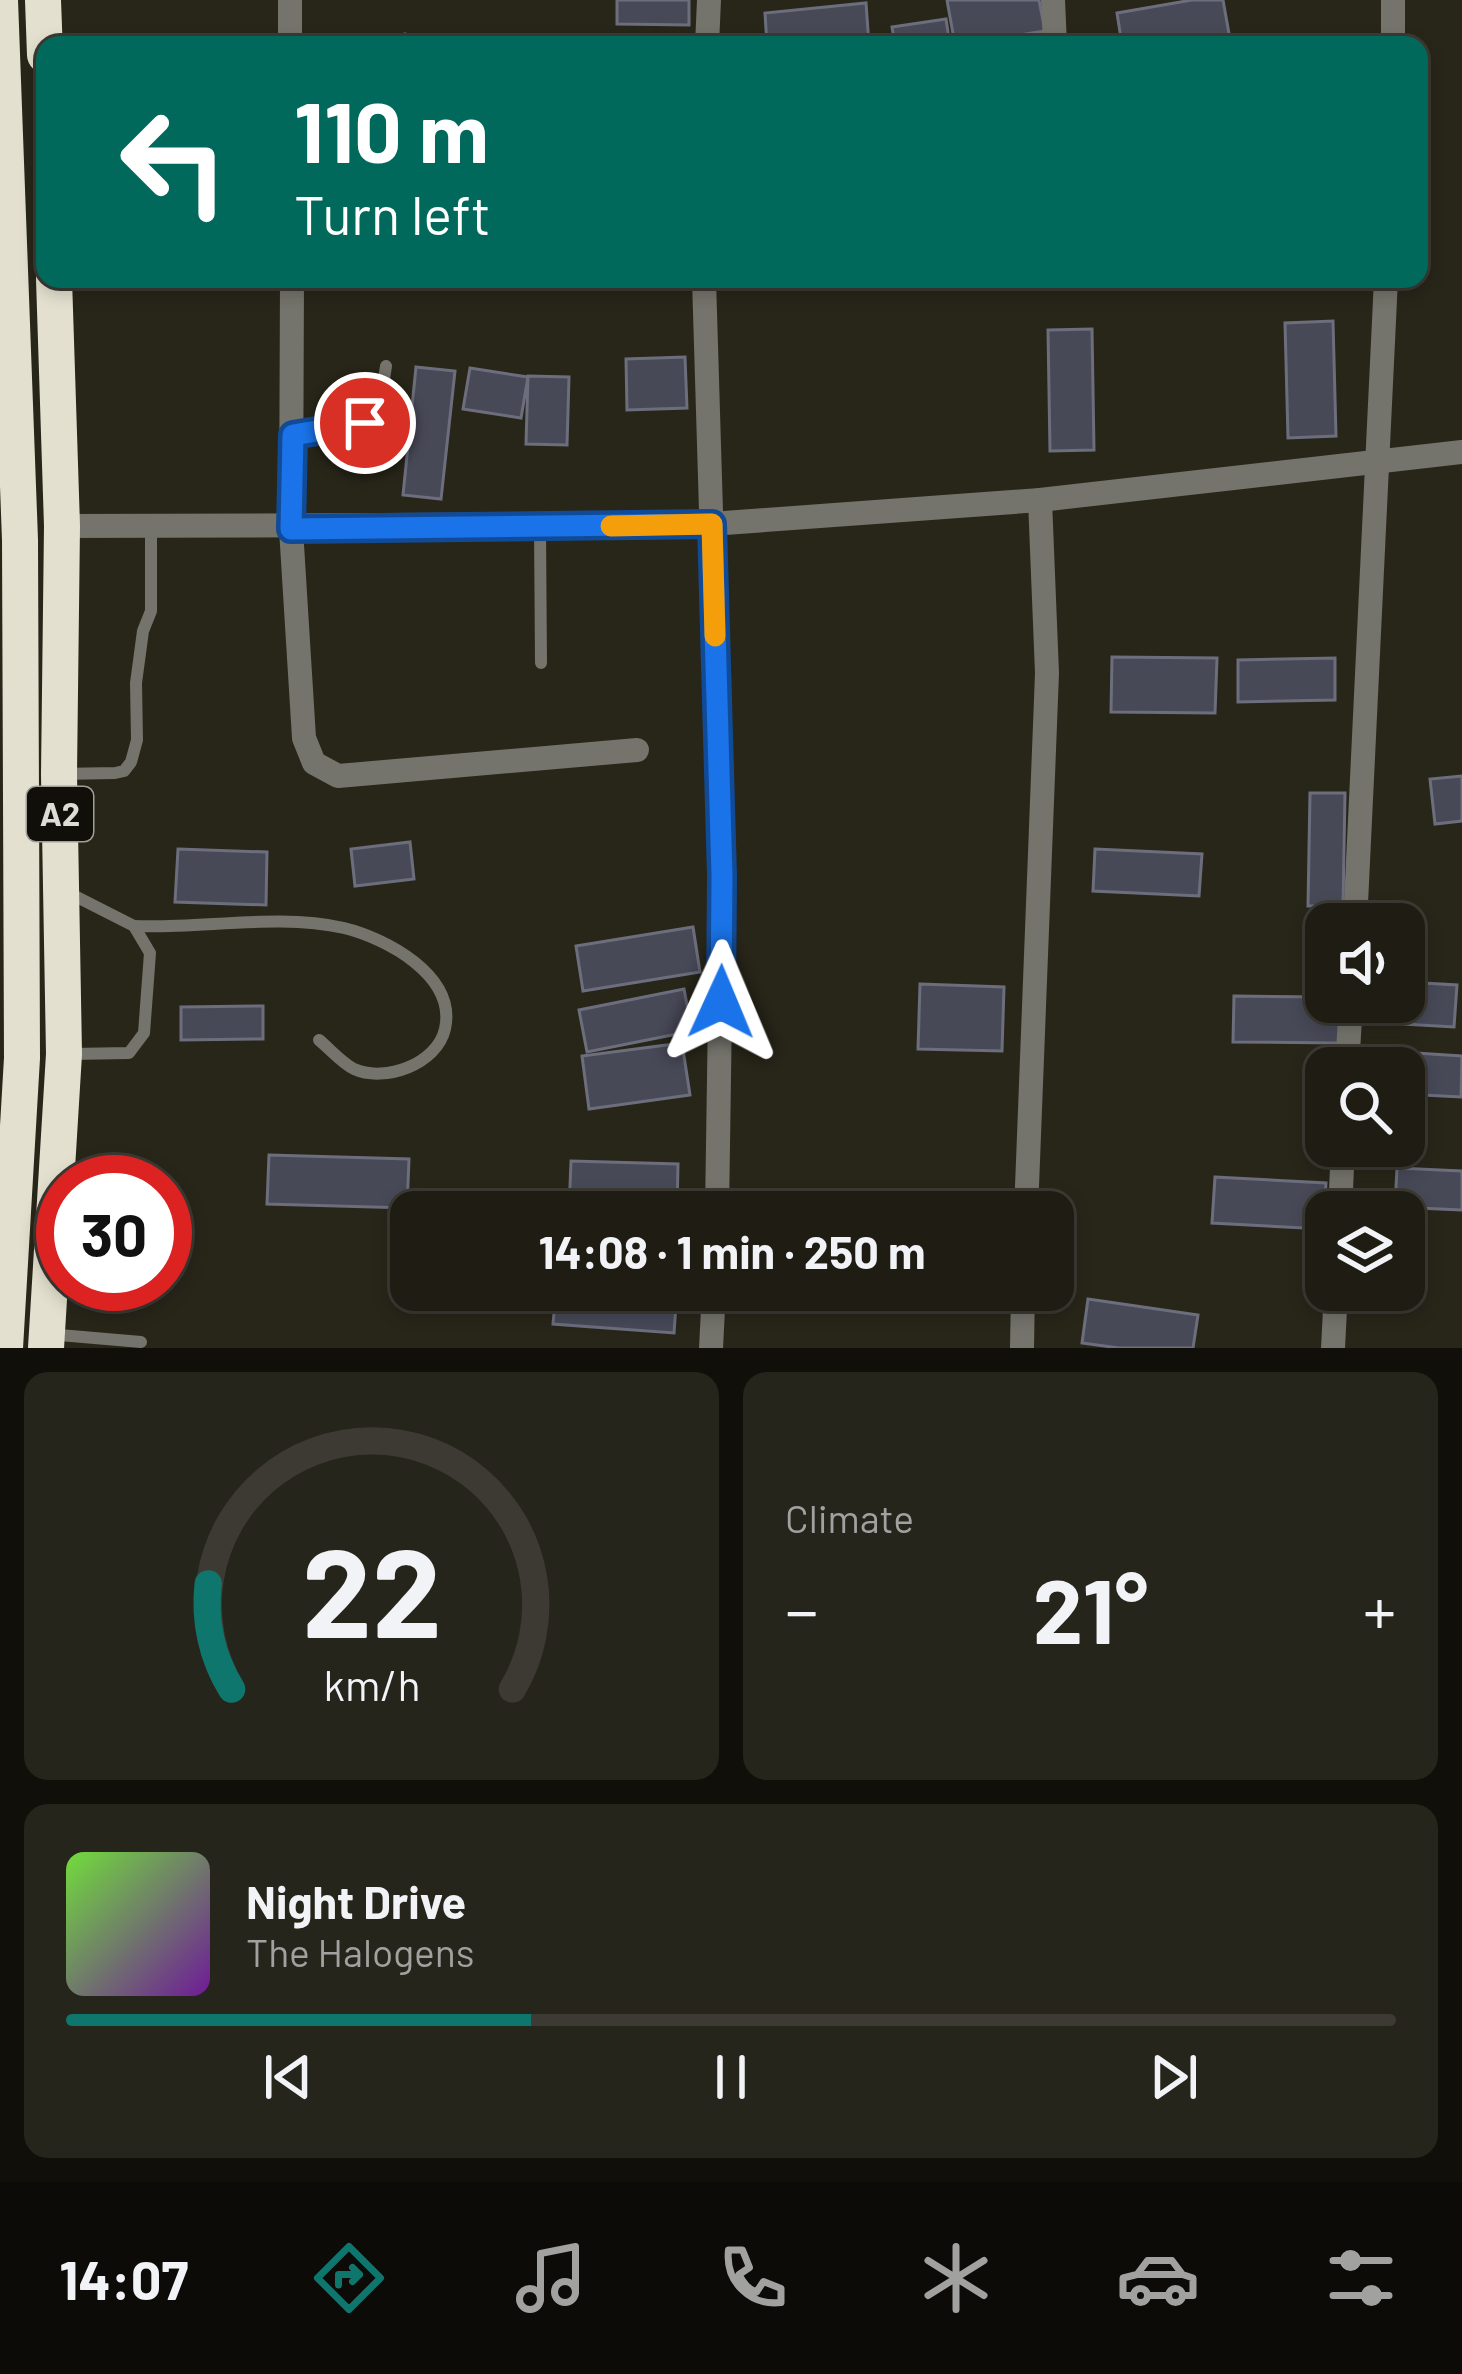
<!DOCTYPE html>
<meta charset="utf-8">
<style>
:root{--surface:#1e1c13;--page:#26251c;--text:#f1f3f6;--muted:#a1a1a0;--line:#3c3a33;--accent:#0f766e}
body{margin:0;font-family:Barlow,sans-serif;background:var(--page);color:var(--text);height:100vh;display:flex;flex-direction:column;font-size:45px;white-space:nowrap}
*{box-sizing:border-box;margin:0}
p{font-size:39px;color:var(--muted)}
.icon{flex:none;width:66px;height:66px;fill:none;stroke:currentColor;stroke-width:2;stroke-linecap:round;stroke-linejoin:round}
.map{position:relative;height:1348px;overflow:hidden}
.sheet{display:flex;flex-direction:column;gap:24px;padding:24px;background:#100f0a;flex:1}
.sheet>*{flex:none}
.guide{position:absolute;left:36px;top:36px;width:1392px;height:252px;border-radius:24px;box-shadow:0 6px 18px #0003,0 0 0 3px var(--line);background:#00695c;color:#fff;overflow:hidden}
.controls{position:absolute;left:1305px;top:903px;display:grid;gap:24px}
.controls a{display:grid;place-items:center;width:120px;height:120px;border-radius:24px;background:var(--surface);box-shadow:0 6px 18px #0003,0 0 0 3px var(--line);font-size:60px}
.speed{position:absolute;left:36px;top:1155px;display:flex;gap:24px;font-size:60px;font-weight:700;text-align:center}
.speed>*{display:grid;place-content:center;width:156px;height:156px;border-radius:50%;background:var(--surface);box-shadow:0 6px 18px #0003,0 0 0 3px var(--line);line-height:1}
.speed .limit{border:18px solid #d22;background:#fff;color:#111}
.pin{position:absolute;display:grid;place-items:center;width:102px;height:102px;color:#fff;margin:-51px;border:6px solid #fff;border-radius:50%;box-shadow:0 3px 12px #0007}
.me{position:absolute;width:132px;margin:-66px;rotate:1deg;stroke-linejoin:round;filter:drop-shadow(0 0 9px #0008)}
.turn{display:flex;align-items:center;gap:42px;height:252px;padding:0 60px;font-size:54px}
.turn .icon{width:156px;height:156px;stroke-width:2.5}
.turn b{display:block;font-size:84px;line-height:102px}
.big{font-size:90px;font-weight:700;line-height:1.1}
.sheet .tile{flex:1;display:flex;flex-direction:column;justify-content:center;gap:18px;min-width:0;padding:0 42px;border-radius:24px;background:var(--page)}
.sheet .dial{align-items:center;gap:0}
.dial svg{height:312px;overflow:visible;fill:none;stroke:var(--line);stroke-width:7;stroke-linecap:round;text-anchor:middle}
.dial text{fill:var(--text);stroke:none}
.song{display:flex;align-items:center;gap:36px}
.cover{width:144px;height:144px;border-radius:18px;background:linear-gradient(135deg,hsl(100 70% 55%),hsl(280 70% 35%))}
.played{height:12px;border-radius:6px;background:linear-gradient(90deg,var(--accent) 35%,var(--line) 35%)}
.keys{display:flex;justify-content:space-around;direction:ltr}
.heat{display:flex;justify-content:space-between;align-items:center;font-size:66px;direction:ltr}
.sheet .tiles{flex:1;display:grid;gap:24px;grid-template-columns:1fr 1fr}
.tile:last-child{grid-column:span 2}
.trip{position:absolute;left:390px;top:1191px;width:684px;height:120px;border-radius:24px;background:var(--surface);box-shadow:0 6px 18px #0003,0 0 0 3px var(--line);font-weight:700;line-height:120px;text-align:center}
.tab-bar{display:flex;height:192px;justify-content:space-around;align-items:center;background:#0c0b08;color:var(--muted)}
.tab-bar .icon{width:84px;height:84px}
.tab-bar .selected{color:var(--accent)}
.tab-bar b{font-size:54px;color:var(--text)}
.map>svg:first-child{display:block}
</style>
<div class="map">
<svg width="1462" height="1348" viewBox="0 0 1462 1348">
<rect width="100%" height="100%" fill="#282619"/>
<g fill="#484957" stroke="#6c6e7d" stroke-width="3">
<polygon points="617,0 689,0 689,25 617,24"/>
<polygon points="947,0 1039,0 1045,31 955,45"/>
<polygon points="1192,0 1223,0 1231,45 1122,45 1117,13"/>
<polygon points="866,3 869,45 767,45 765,13"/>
<polygon points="946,19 950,45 895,45 892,27"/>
<polygon points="405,34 452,45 403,45"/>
<polygon points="1333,321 1336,436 1288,438 1285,323"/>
<polygon points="1092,329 1094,450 1050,451 1048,330"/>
<polygon points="685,357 687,408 627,410 626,359"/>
<polygon points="416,367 455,371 441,499 403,495"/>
<polygon points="470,368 528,377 521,418 463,409"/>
<polygon points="528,376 569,377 567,445 526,444"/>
<polygon points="1112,657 1217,658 1215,713 1111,712"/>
<polygon points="1335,658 1335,700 1238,702 1238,660"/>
<polygon points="1462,776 1462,821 1435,824 1430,779"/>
<polygon points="1310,793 1345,793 1343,906 1308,906"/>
<polygon points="410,842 414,879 355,886 351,849"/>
<polygon points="178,849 267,852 266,905 175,902"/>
<polygon points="1095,849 1202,854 1199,896 1093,891"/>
<polygon points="693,927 700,972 583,991 576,946"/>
<polygon points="1406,982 1457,985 1454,1027 1403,1024"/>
<polygon points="920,984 1004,987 1002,1051 918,1049"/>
<polygon points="684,989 692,1031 587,1052 579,1010"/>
<polygon points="1234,996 1326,997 1326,1002 1340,1002 1339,1043 1233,1042"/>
<polygon points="263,1006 263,1039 181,1040 181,1007"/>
<polygon points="682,1043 690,1095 589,1109 582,1056"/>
<polygon points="1401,1052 1462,1056 1461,1097 1404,1094"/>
<polygon points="269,1155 409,1159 407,1208 267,1204"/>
<polygon points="571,1161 678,1164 677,1212 569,1212"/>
<polygon points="1397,1168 1462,1171 1462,1210 1395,1207"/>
<polygon points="1215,1177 1326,1183 1323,1229 1212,1223"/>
<polygon points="995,1191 996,1212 897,1212 897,1194"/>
<polygon points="556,1290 677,1291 674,1333 553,1324"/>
<polygon points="1088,1299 1198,1315 1193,1348 1119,1348 1082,1343"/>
</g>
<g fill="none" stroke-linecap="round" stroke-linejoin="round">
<g stroke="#74736c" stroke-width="12">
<polyline points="293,435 365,423 380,405 386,366"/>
<polyline points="540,527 541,663"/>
<polyline points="60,774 115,773 124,771 131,762 137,740 136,683 143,631 151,611 151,527"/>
<polyline points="69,893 134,926 150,953 144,1033 129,1053 71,1054"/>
<path d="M134,926C201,929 279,913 344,928C385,938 457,975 445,1029C437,1064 385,1083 354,1069C342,1063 330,1049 319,1040"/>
<polyline points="48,1334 141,1342"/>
</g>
<g stroke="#74736c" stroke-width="24">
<polyline points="290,0 290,45"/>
<polyline points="1053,0 1055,45"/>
<polyline points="707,45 709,0"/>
<polyline points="1393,45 1393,0"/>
<polyline points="292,279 291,529 304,738 314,763 338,776 637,750"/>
<polyline points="704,279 722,876 717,1212"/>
<polyline points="62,526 711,524 1040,500 1462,452"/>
<polyline points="1355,924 1386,279"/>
<polyline points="1347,1068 1351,1002"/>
<polyline points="1026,1212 1047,673 1040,500"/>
<polyline points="1340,1212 1343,1146"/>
<polyline points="711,1348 714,1290"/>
<polyline points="1022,1348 1023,1290"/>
<polyline points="1333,1348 1336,1290"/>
</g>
<g stroke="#e3e0cf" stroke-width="36">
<polyline points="0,0 20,540 22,1058 5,1348"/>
<polyline points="43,0 45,55"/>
<polyline points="46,1348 64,1054 59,774 62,526 54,279"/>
</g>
</g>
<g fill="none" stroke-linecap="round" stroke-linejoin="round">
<g stroke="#114b97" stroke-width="30">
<polyline id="route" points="365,423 293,435 291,529 712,524 722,876 721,1002"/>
</g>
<use href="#route" stroke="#1a73e8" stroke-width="21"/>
<polyline stroke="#f59e0b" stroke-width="21" points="611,526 712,524 715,636"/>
</g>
<g text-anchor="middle" stroke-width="12" stroke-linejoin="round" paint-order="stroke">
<rect fill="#100f09" stroke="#a09f98" stroke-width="3" x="27" y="787" width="66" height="54" rx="9"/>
<g font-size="33" font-weight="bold" fill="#deddd5">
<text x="60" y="826">A2</text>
</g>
</g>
</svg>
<div class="controls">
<a><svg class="icon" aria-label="sound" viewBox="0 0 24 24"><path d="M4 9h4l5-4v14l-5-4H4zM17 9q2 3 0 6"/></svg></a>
<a><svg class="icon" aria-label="search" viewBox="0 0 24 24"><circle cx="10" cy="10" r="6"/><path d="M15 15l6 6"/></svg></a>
<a><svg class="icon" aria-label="layers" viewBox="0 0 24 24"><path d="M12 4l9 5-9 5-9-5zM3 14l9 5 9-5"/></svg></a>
</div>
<div class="speed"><div class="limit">30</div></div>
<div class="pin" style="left:365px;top:423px;background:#d93025"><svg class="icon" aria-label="arrive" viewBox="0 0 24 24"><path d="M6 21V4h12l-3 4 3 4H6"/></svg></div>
<svg class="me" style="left:721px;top:1002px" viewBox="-20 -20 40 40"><path d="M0-17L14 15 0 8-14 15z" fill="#1a73e8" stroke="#fff" stroke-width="4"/></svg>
<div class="trip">14:08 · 1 min · 250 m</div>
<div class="guide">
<div class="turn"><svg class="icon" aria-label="left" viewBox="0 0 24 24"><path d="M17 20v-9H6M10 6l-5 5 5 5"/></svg><div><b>110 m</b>Turn left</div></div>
</div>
</div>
<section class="sheet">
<div class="tiles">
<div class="tile dial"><svg viewBox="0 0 100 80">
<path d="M14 69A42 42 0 1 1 86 69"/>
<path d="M14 69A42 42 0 0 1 8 42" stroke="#0f766e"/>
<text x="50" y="56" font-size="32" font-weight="700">22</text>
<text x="50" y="72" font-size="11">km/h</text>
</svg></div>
<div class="tile"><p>Climate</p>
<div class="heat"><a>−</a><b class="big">21°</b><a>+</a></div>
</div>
<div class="tile">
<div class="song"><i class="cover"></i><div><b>Night Drive</b><p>The Halogens</p></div></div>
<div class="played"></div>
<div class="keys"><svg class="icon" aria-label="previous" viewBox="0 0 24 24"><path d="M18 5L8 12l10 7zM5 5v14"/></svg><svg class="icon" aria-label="pause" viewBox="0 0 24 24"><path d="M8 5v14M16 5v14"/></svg><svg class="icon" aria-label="next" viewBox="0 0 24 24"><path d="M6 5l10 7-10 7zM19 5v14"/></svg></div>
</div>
</div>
</section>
<nav class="tab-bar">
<b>14:07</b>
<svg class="icon selected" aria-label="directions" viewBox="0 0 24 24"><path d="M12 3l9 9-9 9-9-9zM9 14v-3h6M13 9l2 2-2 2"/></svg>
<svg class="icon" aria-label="music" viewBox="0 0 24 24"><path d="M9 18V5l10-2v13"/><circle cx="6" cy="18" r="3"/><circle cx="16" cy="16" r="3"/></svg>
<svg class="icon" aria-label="phone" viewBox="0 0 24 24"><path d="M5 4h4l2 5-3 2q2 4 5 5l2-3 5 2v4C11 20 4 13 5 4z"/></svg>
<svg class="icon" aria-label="climate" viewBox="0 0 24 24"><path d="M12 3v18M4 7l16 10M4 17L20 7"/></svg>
<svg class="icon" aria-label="car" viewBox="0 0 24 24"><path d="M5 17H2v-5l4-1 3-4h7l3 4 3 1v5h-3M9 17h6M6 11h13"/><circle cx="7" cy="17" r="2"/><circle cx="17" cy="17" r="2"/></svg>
<svg class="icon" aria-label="filters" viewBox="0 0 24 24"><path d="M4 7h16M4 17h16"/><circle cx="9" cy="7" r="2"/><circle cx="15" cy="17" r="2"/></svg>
</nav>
